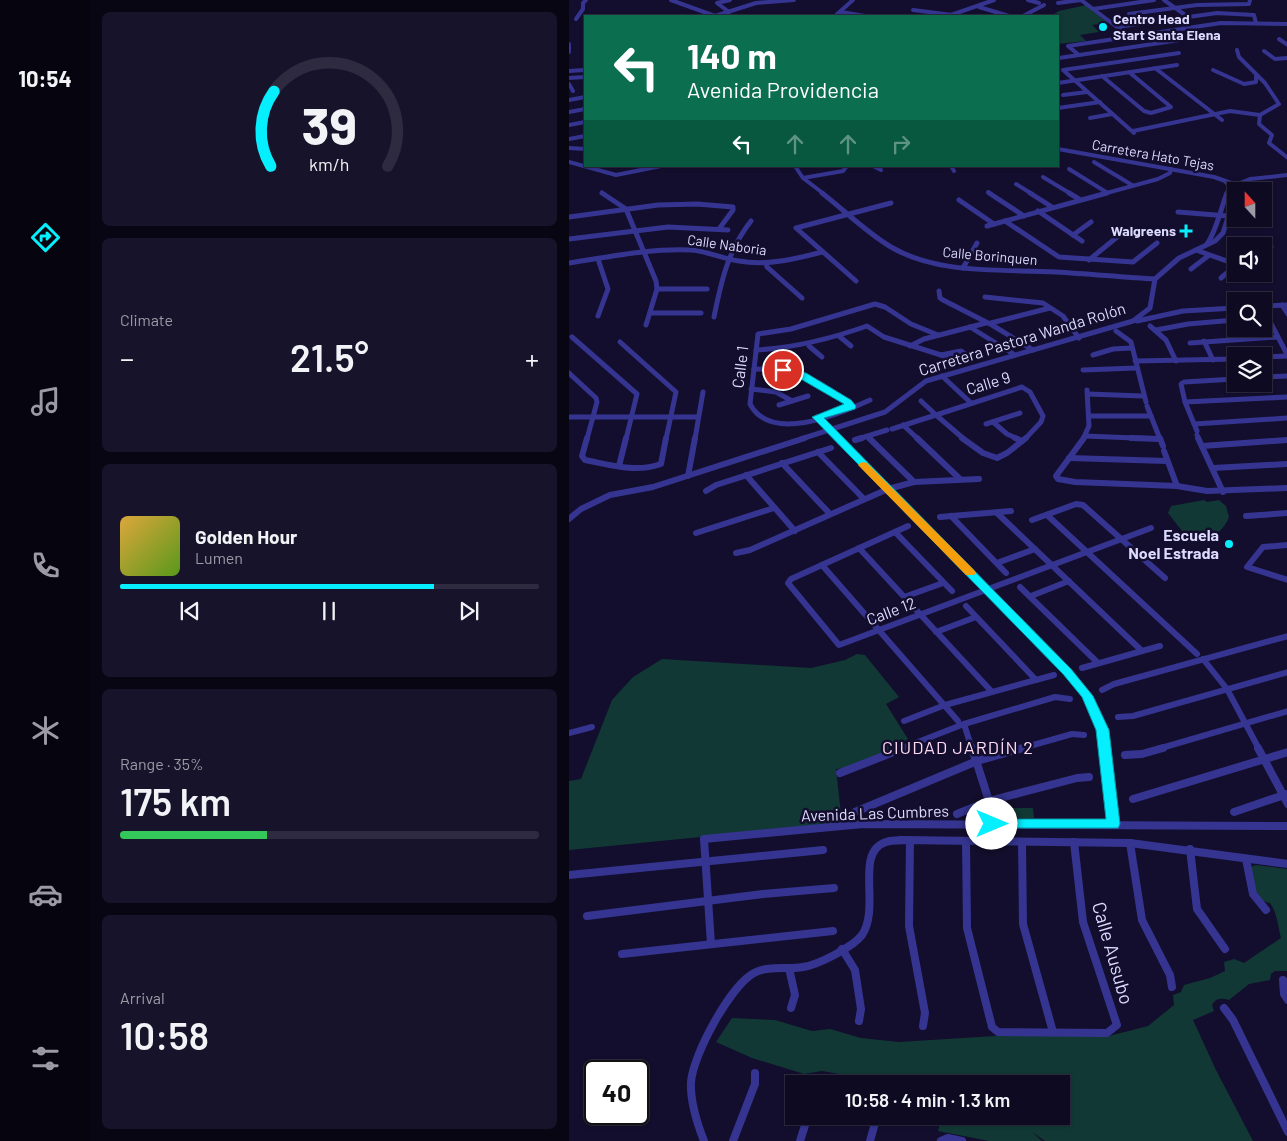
<!DOCTYPE html>
<meta charset="utf-8">
<style>
:root{--surface:#0e0a22;--page:#17132a;--text:#f1f3f6;--muted:#9b9aa5;--line:#2e2b40;--accent:#06efff}
body{margin:0;font-family:Barlow,sans-serif;background:var(--page);color:var(--text);height:100vh;display:flex;flex-direction:column;font-size:19px;white-space:nowrap}
*{box-sizing:border-box;margin:0}
p{font-size:16px;color:var(--muted)}
.icon{flex:none;width:28px;height:28px;fill:none;stroke:currentColor;stroke-width:2;stroke-linecap:round;stroke-linejoin:round}
.map{position:relative;flex:1;overflow:hidden}
.side{display:flex;flex-direction:column;gap:12px;padding:12px;background:#080613;width:479px}
.side>*{flex:none}
.hud{position:absolute;left:15px;top:15px;width:475px;height:152px;border-radius:0px;box-shadow:0 1px 4px #0004,0 0 0 1px var(--line);background:#0b6e4f;color:#fff;overflow:hidden}
.needle{width:32px;rotate:339deg}
.fabs{position:absolute;left:658px;top:182px;display:grid;gap:10px}
.fabs a{display:grid;place-items:center;width:45px;height:45px;border-radius:0px;background:var(--surface);box-shadow:0 1px 4px #0004,0 0 0 1px var(--line);font-size:25px}
.speed{position:absolute;left:15px;top:1060px;display:flex;gap:10px;font-size:25px;font-weight:700;text-align:center}
.speed>*{display:grid;place-content:center;width:65px;height:65px;border-radius:50%;background:var(--surface);box-shadow:0 1px 4px #0004,0 0 0 1px var(--line);line-height:1}
.speed .limit{border:2px solid #111;border-radius:8px;background:#fff;color:#111}
.pin{position:absolute;display:grid;place-items:center;width:42px;height:42px;color:#fff;margin:-21px;border:2px solid #fff;border-radius:50%;box-shadow:0 1px 5px #0007}
.me{position:absolute;width:55px;margin:-28px;rotate:90deg;stroke-linejoin:round;filter:drop-shadow(0 0 4px #0008)}
.turn{display:flex;align-items:center;gap:18px;height:105px;padding:0 20px;font-size:22px}
.turn .icon{width:65px;height:65px;stroke-width:2.5}
.turn b{display:block;font-size:35px;line-height:42px}
.lanes{display:flex;align-items:center;height:48px;padding:0 20px;background:#0003;justify-content:center;gap:25px;direction:ltr}
.lanes .off{opacity:.35}
.big{font-size:38px;font-weight:600;line-height:1.1}
.side .tile{flex:1;display:flex;flex-direction:column;justify-content:center;gap:8px;min-width:0;padding:0 18px;border-radius:8px;background:var(--page)}
.side .dial{align-items:center;gap:0}
.dial svg{height:130px;overflow:visible;fill:none;stroke:var(--line);stroke-width:7;stroke-linecap:round;text-anchor:middle}
.dial text{fill:var(--text);stroke:none}
.song{display:flex;align-items:center;gap:15px}
.cover{width:60px;height:60px;border-radius:8px;background:linear-gradient(135deg,hsl(40 70% 55%),hsl(90 70% 35%))}
.played{height:5px;border-radius:2px;background:linear-gradient(90deg,var(--accent) 75%,var(--line) 75%)}
.keys{display:flex;justify-content:space-around;direction:ltr}
.heat{display:flex;justify-content:space-between;align-items:center;font-size:28px;direction:ltr}
.charge{height:8px;border-radius:4px;background:linear-gradient(90deg,#34c759 35%,var(--line) 0)}
.trip{position:absolute;left:216px;top:1075px;width:285px;height:50px;border-radius:0px;background:var(--surface);box-shadow:0 1px 4px #0004,0 0 0 1px var(--line);font-weight:600;line-height:50px;text-align:center}
main{display:flex;flex:1;min-height:0}
.tabs{display:flex;flex-direction:column;width:90px;justify-content:space-around;align-items:center;background:#06040e;color:var(--muted)}
.tabs .icon{width:35px;height:35px}
.tabs .active{color:var(--accent)}
.tabs b{font-size:22px;color:var(--text)}
.map>svg:first-child{display:block}
</style>
<main>
<nav class="tabs">
<b>10:54</b>
<svg class="icon active" aria-label="directions" viewBox="0 0 24 24"><path d="M12 3l9 9-9 9-9-9zM9 14v-3h6M13 9l2 2-2 2"/></svg>
<svg class="icon" aria-label="music" viewBox="0 0 24 24"><path d="M9 18V5l10-2v13"/><circle cx="6" cy="18" r="3"/><circle cx="16" cy="16" r="3"/></svg>
<svg class="icon" aria-label="phone" viewBox="0 0 24 24"><path d="M5 4h4l2 5-3 2q2 4 5 5l2-3 5 2v4C11 20 4 13 5 4z"/></svg>
<svg class="icon" aria-label="climate" viewBox="0 0 24 24"><path d="M12 3v18M4 7l16 10M4 17L20 7"/></svg>
<svg class="icon" aria-label="car" viewBox="0 0 24 24"><path d="M5 17H2v-5l4-1 3-4h7l3 4 3 1v5h-3M9 17h6M6 11h13"/><circle cx="7" cy="17" r="2"/><circle cx="17" cy="17" r="2"/></svg>
<svg class="icon" aria-label="filters" viewBox="0 0 24 24"><path d="M4 7h16M4 17h16"/><circle cx="9" cy="7" r="2"/><circle cx="15" cy="17" r="2"/></svg>
</nav>
<section class="side">
<div class="tile dial"><svg viewBox="0 0 100 80">
<path d="M14 69A42 42 0 1 1 86 69"/>
<path d="M14 69A42 42 0 0 1 16 23" stroke="#06efff"/>
<text x="50" y="56" font-size="32" font-weight="700">39</text>
<text x="50" y="72" font-size="11">km/h</text>
</svg></div>
<div class="tile"><p>Climate</p>
<div class="heat"><a>−</a><b class="big">21.5°</b><a>+</a></div>
</div>
<div class="tile">
<div class="song"><i class="cover"></i><div><b>Golden Hour</b><p>Lumen</p></div></div>
<div class="played"></div>
<div class="keys"><svg class="icon" aria-label="previous" viewBox="0 0 24 24"><path d="M18 5L8 12l10 7zM5 5v14"/></svg><svg class="icon" aria-label="pause" viewBox="0 0 24 24"><path d="M8 5v14M16 5v14"/></svg><svg class="icon" aria-label="next" viewBox="0 0 24 24"><path d="M6 5l10 7-10 7zM19 5v14"/></svg></div>
</div>
<div class="tile"><p>Range · 35%</p><b class="big">175 km</b><div class="charge"></div></div>
<div class="tile"><p>Arrival</p><b class="big">10:58</b></div>
</section>
<div class="map">
<svg width="719" height="1141" viewBox="0 0 719 1141">
<rect width="100%" height="100%" fill="#130e2d"/>
<g fill="#113835">
<polygon points="517,5 539,23 523,25 530,32 511,35 517,41 489,44 489,16 483,15 490,11"/>
<path d="M635,500L638,502L650,500L657,506L660,517C653,535 639,539 621,541L599,513L602,506Z"/>
<polygon points="288,654 296,655 330,697 317,704 339,739 290,767 267,769 273,823 0,850 0,781 12,779 43,700 64,677 93,659 242,668 276,660"/>
<polygon points="440,808 464,808 465,818 440,818"/>
<path d="M687,865L718,869V971H706L702,974L701,980L680,984L660,1000C652,998 647,998 643,1005L645,1011L624,1020L647,1070L684,1141H476L463,1132L473,1141H420L369,1131L373,1116H492V1084H326L253,1071L235,1074L183,1058L147,1042L163,1018L206,1020L243,1031L261,1029L292,1038L330,1042L442,1035L540,1036L579,1026L605,1005L604,995L612,992L615,985L641,978L656,971L655,962L665,959L675,963L712,938C709,927 708,912 701,903C684,900 685,881 682,867Z"/>
</g>
<g fill="none" stroke-linecap="round" stroke-linejoin="round">
<g stroke="#353591" stroke-width="4">
<polyline points="102,0 146,16 187,3 225,0"/>
<polyline points="459,0 470,3"/>
<polyline points="595,0 619,17"/>
<polyline points="489,3 512,0 560,36"/>
<polyline points="410,7 440,16"/>
<polyline points="524,9 585,0"/>
<polyline points="344,10 383,15"/>
<polyline points="160,12 148,3 161,0"/>
<polyline points="272,12 296,16"/>
<polyline points="560,14 628,5 680,4 681,0"/>
<polyline points="266,16 284,0"/>
<polyline points="379,16 425,0"/>
<polyline points="454,16 475,5"/>
<polyline points="7,19 14,9 14,3 17,0"/>
<polyline points="548,27 648,13 685,15 687,23"/>
<polyline points="710,39 719,45"/>
<polyline points="0,44 0,52"/>
<polyline points="668,50 670,57 696,83 710,104 691,115 690,124 703,135 700,143 719,158"/>
<polyline points="695,51 706,59 719,58"/>
<polyline points="510,55 499,46 652,23 719,24"/>
<polyline points="490,58 611,40"/>
<polyline points="586,68 653,120"/>
<polyline points="644,70 675,84 687,82 687,76"/>
<polyline points="0,71 16,70"/>
<polyline points="533,76 575,111 582,113 602,107 560,72"/>
<polyline points="0,78 16,77"/>
<polyline points="489,83 608,65"/>
<polyline points="0,84 4,91"/>
<polyline points="494,95 518,92"/>
<polyline points="0,100 16,97"/>
<polyline points="489,108 531,102"/>
<polyline points="0,112 16,109"/>
<polyline points="521,118 543,114"/>
<polyline points="0,125 16,122"/>
<polyline points="564,131 661,111 691,115"/>
<polyline points="565,133 494,70 610,53"/>
<polyline points="0,139 16,136"/>
<polyline points="0,148 16,149"/>
<polyline points="489,149 645,177 674,187"/>
<polyline points="0,162 47,175 92,166"/>
<polyline points="525,162 563,185"/>
<polyline points="226,166 234,178 255,194"/>
<polyline points="304,166 312,170"/>
<polyline points="382,166 385,171"/>
<polyline points="500,169 537,192"/>
<polyline points="474,177 502,194"/>
<polyline points="234,178 274,171 278,166"/>
<polyline points="656,181 660,186 658,194"/>
<polyline points="447,184 463,194"/>
<polyline points="666,185 681,179 719,175"/>
<polyline points="419,192 422,194"/>
<polyline points="33,193 35,194"/>
<polyline points="534,194 589,179 601,173 602,169"/>
</g>
<g stroke="#353591" stroke-width="5">
<polyline points="33,193 57,209 87,281 88,289 77,325"/>
<path d="M253,193C275,210 298,233 322,247C369,275 434,269 487,272C520,274 553,277 586,279"/>
<polyline points="420,193 455,216"/>
<polyline points="461,193 483,207"/>
<polyline points="500,193 510,199"/>
<polyline points="390,200 425,224"/>
<polyline points="469,211 513,241"/>
<polyline points="609,212 659,216"/>
<polyline points="0,217 89,205 128,204 164,207 164,210 150,229"/>
<polyline points="436,221 490,257 564,262 588,243"/>
<polyline points="418,226 538,193"/>
<polyline points="504,235 522,222"/>
<polyline points="0,239 99,227 159,230"/>
<path d="M638,244C647,232 652,208 658,193"/>
<polyline points="627,250 666,264"/>
<polyline points="694,257 702,247"/>
<polyline points="29,259 39,289 29,316"/>
<polyline points="520,260 553,233"/>
<path d="M0,263C40,257 81,248 122,250C138,251 154,259 170,261C198,266 226,259 253,252"/>
<polyline points="197,263 198,267 233,298"/>
<polyline points="394,268 408,243"/>
<polyline points="622,269 639,256"/>
<polyline points="652,278 666,266"/>
<polyline points="287,281 227,228 322,203"/>
<polyline points="88,289 138,289"/>
<polyline points="370,291 371,298 374,300 423,325 464,350"/>
<polyline points="416,297 474,303 494,316 510,338"/>
<polyline points="713,305 719,314"/>
<polyline points="694,306 719,305"/>
<polyline points="81,313 132,313"/>
<polyline points="697,314 719,356"/>
<path d="M145,317C152,282 159,250 182,221"/>
<polyline points="568,321 614,311 666,308"/>
<polyline points="422,323 481,308"/>
<polyline points="581,326 597,340 607,361"/>
<polyline points="401,327 446,355"/>
<polyline points="587,330 619,324 666,320"/>
<polyline points="547,331 562,342 577,402"/>
<polyline points="270,336 282,346"/>
<polyline points="3,337 68,394 57,439"/>
<polyline points="635,341 644,360"/>
<polyline points="51,342 107,392 97,439"/>
<polyline points="621,343 708,337"/>
<polyline points="240,346 253,357"/>
<polyline points="341,346 355,339 417,323"/>
<path d="M187,350C226,348 261,339 298,326L315,337L372,355"/>
<polygon points="392,351 396,354 382,358 372,355"/>
<polyline points="524,355 544,349 562,348"/>
<polyline points="694,357 718,356"/>
<polyline points="566,361 666,359"/>
<path d="M185,369C224,369 254,379 282,407"/>
<polyline points="514,370 567,368"/>
<polyline points="0,373 27,398 28,402 18,439"/>
<polyline points="373,376 402,403"/>
<polyline points="694,377 719,376"/>
<polyline points="182,389 207,392 223,401"/>
<polyline points="519,394 574,396"/>
<path d="M301,400C271,414 202,444 181,404L189,334L222,329L306,304L316,307L342,324L369,335"/>
<polyline points="352,401 367,415"/>
<polyline points="616,402 719,397"/>
<polyline points="210,405 239,396"/>
<polyline points="578,406 591,439"/>
<polyline points="367,415 395,439"/>
<polyline points="367,415 453,387 461,392 474,416 472,422 456,439"/>
<polyline points="520,416 582,416"/>
<polyline points="0,417 129,417"/>
<polyline points="248,417 270,439"/>
<polyline points="424,422 438,434 449,439"/>
<polyline points="417,424 451,413"/>
<polyline points="625,424 719,418"/>
<polyline points="334,425 349,439"/>
<polyline points="323,429 367,415"/>
<polyline points="628,431 616,402 612,384 615,382 666,379"/>
<polyline points="628,435 630,439"/>
<polyline points="516,436 591,439"/>
<polyline points="299,437 301,439"/>
<polyline points="126,439 134,392"/>
<polyline points="232,439 316,412 357,381 564,321 581,308 586,279 610,258 646,241 654,233 666,195"/>
<polyline points="289,439 318,430"/>
<polyline points="514,439 520,426 518,390"/>
</g>
<g stroke="#353591" stroke-width="6">
<path d="M18,438L13,456L16,460C42,465 66,473 92,464L97,438"/>
<path d="M268,438L498,672C518,696 532,717 536,749"/>
<polyline points="300,438 345,482"/>
<polyline points="348,438 391,479"/>
<polyline points="393,438 414,453 428,458 438,453 457,438"/>
<polyline points="446,438 453,441"/>
<polyline points="515,438 487,476 489,479 506,482 608,486 638,491 719,488"/>
<polyline points="562,438 591,439"/>
<polyline points="591,438 594,446"/>
<polyline points="629,438 654,492"/>
<polyline points="286,440 293,438"/>
<polyline points="633,446 719,440"/>
<polyline points="595,451 608,486"/>
<polyline points="249,452 295,499"/>
<polyline points="500,458 598,461"/>
<polyline points="213,463 261,514"/>
<polyline points="50,466 57,438"/>
<polyline points="644,468 719,464"/>
<polyline points="177,475 226,531"/>
<polyline points="119,476 126,438"/>
<polyline points="137,491 147,485 262,448"/>
<polyline points="428,513 573,651"/>
<polyline points="478,515 628,654"/>
<polyline points="382,516 437,573"/>
<polyline points="677,516 719,513"/>
<polyline points="371,517 442,511"/>
<polyline points="0,519 12,509 41,495 84,487 236,438"/>
<polyline points="463,520 507,504 514,505 596,578"/>
<polyline points="339,526 222,579 219,583 270,645 582,528"/>
<polyline points="326,532 383,591"/>
<polyline points="127,533 205,508"/>
<polyline points="719,545 694,547 678,567 719,580"/>
<polyline points="290,548 423,692"/>
<polyline points="167,553 181,550 319,489 345,482 410,479"/>
<polyline points="428,563 466,549"/>
<polyline points="253,565 389,721"/>
<polyline points="451,587 529,663"/>
<polyline points="462,596 500,581"/>
<polyline points="335,597 374,583"/>
<polyline points="397,606 467,680"/>
<polyline points="367,632 407,617"/>
<polyline points="634,659 658,689 690,749"/>
<polyline points="513,668 591,646"/>
<polyline points="533,690 545,684 719,636"/>
<polyline points="549,717 564,716 719,672"/>
<polyline points="335,721 376,705 485,675"/>
<polyline points="395,724 403,749"/>
<polyline points="0,733 23,727"/>
<polyline points="331,749 395,724 486,697 501,699"/>
<polyline points="450,749 503,734 515,735"/>
<polyline points="589,749 719,711"/>
</g>
<g stroke="#353591" stroke-width="8">
<polyline points="403,748 420,801 423,824"/>
<polyline points="536,748 545,824"/>
<polyline points="689,748 719,804"/>
<polyline points="556,755 573,754 594,748"/>
<polyline points="271,773 335,748"/>
<polyline points="564,799 719,752"/>
<polyline points="286,812 408,761 454,748"/>
<polyline points="665,812 718,794"/>
<polyline points="388,814 420,801 508,778 520,777"/>
<polyline points="341,840 340,926 356,1013 354,1026"/>
<polyline points="397,841 398,928 423,1027 429,1032 538,1033 548,1025 514,922 505,842"/>
<polyline points="453,842 454,924 484,1032"/>
<polyline points="561,843 573,920 601,975 603,987"/>
<polyline points="621,849 628,909 656,949"/>
<polyline points="677,859 684,894 697,910"/>
<polyline points="0,875 254,850"/>
<polyline points="18,916 194,894 265,888"/>
<polyline points="142,944 135,839 294,824 719,826"/>
<polyline points="273,949 286,970 292,1009 290,1021"/>
<polyline points="53,954 264,931"/>
<polyline points="220,968 226,995 222,1008"/>
<polyline points="714,980 715,994 719,1000"/>
<polyline points="655,1008 664,1020 719,1132"/>
<path d="M135,1141C128,1123 121,1102 122,1082C124,1055 161,986 185,973C200,965 218,970 234,967C249,965 284,947 293,935C312,907 285,852 317,842C322,840 327,841 332,840L561,843L719,864"/>
<polyline points="164,1141 186,1084 186,1073"/>
<polyline points="231,1141 239,1116"/>
<polyline points="301,1141 308,1116"/>
<polyline points="372,1141 379,1138 393,1141"/>
</g>
</g>
<polygon fill="#06efff" stroke="#049ba6" points="214,367 237,373 282,400 287,406 286,409 255,418 502,669 524,696 540,730 551,824 549,828 418,828 416,824 418,821 423,819 537,819 527,730 513,697 494,674 243,417 275,404 230,378 210,372 210,368"/>
<polygon fill="#f59e0b" points="294,462 298,463 405,570 407,573 405,575 397,575 291,467 289,465 291,463"/>
<g fill="#06efff" stroke="#130e2d" stroke-width="2">
<circle cx="534" cy="27" r="5"/>
<path d="M614.5 223.5h5v5h5v5h-5v5h-5v-5h-5v-5h5z"/>
<circle cx="660" cy="544" r="5"/>
</g>
<g text-anchor="middle" stroke-width="5" stroke-linejoin="round" paint-order="stroke">
<g font-size="14" font-weight="bold" fill="#dddaff" stroke="#130e2d" text-anchor="start">
<text x="544" y="24">Centro Head<tspan x="544" dy="16">Start Santa Elena</tspan></text>
<text x="607" y="236" text-anchor="end">Walgreens</text>
</g>
<g font-size="14" fill="#dddaff" stroke="#130e2d">
<text transform="translate(584 155) rotate(10)" y="5">Carretera Hato Tejas</text>
<text transform="translate(158 245) rotate(8)" y="5">Calle Naboria</text>
<text transform="translate(421 256) rotate(5)" y="5">Calle Borinquen</text>
</g>
<g font-size="16" fill="#dddaff" stroke="#130e2d">
<text transform="translate(453 339) rotate(-17)" y="6">Carretera Pastora Wanda Rolón</text>
<text transform="translate(171 367) rotate(-83)" y="6">Calle 1</text>
<text transform="translate(419 383) rotate(-17)" y="6">Calle 9</text>
<text transform="translate(322 611) rotate(-21)" y="6">Calle 12</text>
<text transform="translate(306 813) rotate(-2)" y="6">Avenida Las Cumbres</text>
</g>
<g font-size="16" font-weight="bold" fill="#dddaff" stroke="#130e2d" text-anchor="end">
<text x="650" y="541">Escuela<tspan x="650" dy="18">Noel Estrada</tspan></text>
</g>
<g font-size="18" letter-spacing="1" fill="#ffdcf4" stroke="#130e2d">
<text x="389" y="754">CIUDAD JARDÍN 2</text>
</g>
<g font-size="19" fill="#dddaff" stroke="#130e2d">
<text transform="translate(544 953) rotate(74)" y="7">Calle Ausubo</text>
</g>
</g>
</svg>
<div class="fabs">
<a><svg class="needle" viewBox="-14 -14 28 28"><path d="M0-13l5 13h-10z" fill="#e53935"/><path d="M0 13l5-13h-10z" fill="#9b9aa5"/></svg></a>
<a><svg class="icon" aria-label="sound" viewBox="0 0 24 24"><path d="M4 9h4l5-4v14l-5-4H4zM17 9q2 3 0 6"/></svg></a>
<a><svg class="icon" aria-label="search" viewBox="0 0 24 24"><circle cx="10" cy="10" r="6"/><path d="M15 15l6 6"/></svg></a>
<a><svg class="icon" aria-label="layers" viewBox="0 0 24 24"><path d="M12 4l9 5-9 5-9-5zM3 14l9 5 9-5"/></svg></a>
</div>
<div class="speed"><div class="limit">40</div></div>
<div class="pin" style="left:214px;top:370px;background:#d93025"><svg class="icon" aria-label="arrive" viewBox="0 0 24 24"><path d="M6 21V4h12l-3 4 3 4H6"/></svg></div>
<svg class="me" style="left:423px;top:824px" viewBox="-20 -20 40 40"><circle r="19" fill="#fff"/><path d="M0-13L10 11 0 6-10 11z" fill="#06efff"/></svg>
<div class="trip">10:58 · 4 min · 1.3 km</div>
<div class="hud">
<div class="turn"><svg class="icon" aria-label="left" viewBox="0 0 24 24"><path d="M17 20v-9H6M10 6l-5 5 5 5"/></svg><div><b>140 m</b>Avenida Providencia</div></div>
<div class="lanes"><svg class="icon" aria-label="left" viewBox="0 0 24 24"><path d="M17 20v-9H6M10 6l-5 5 5 5"/></svg><svg class="icon off" aria-label="ahead" viewBox="0 0 24 24"><path d="M12 20V5M6 11l6-6 6 6"/></svg><svg class="icon off" aria-label="ahead" viewBox="0 0 24 24"><path d="M12 20V5M6 11l6-6 6 6"/></svg><svg class="icon off" aria-label="right" viewBox="0 0 24 24"><path d="M7 20v-9h11M14 6l5 5-5 5"/></svg></div>
</div>
</div>
</main>
